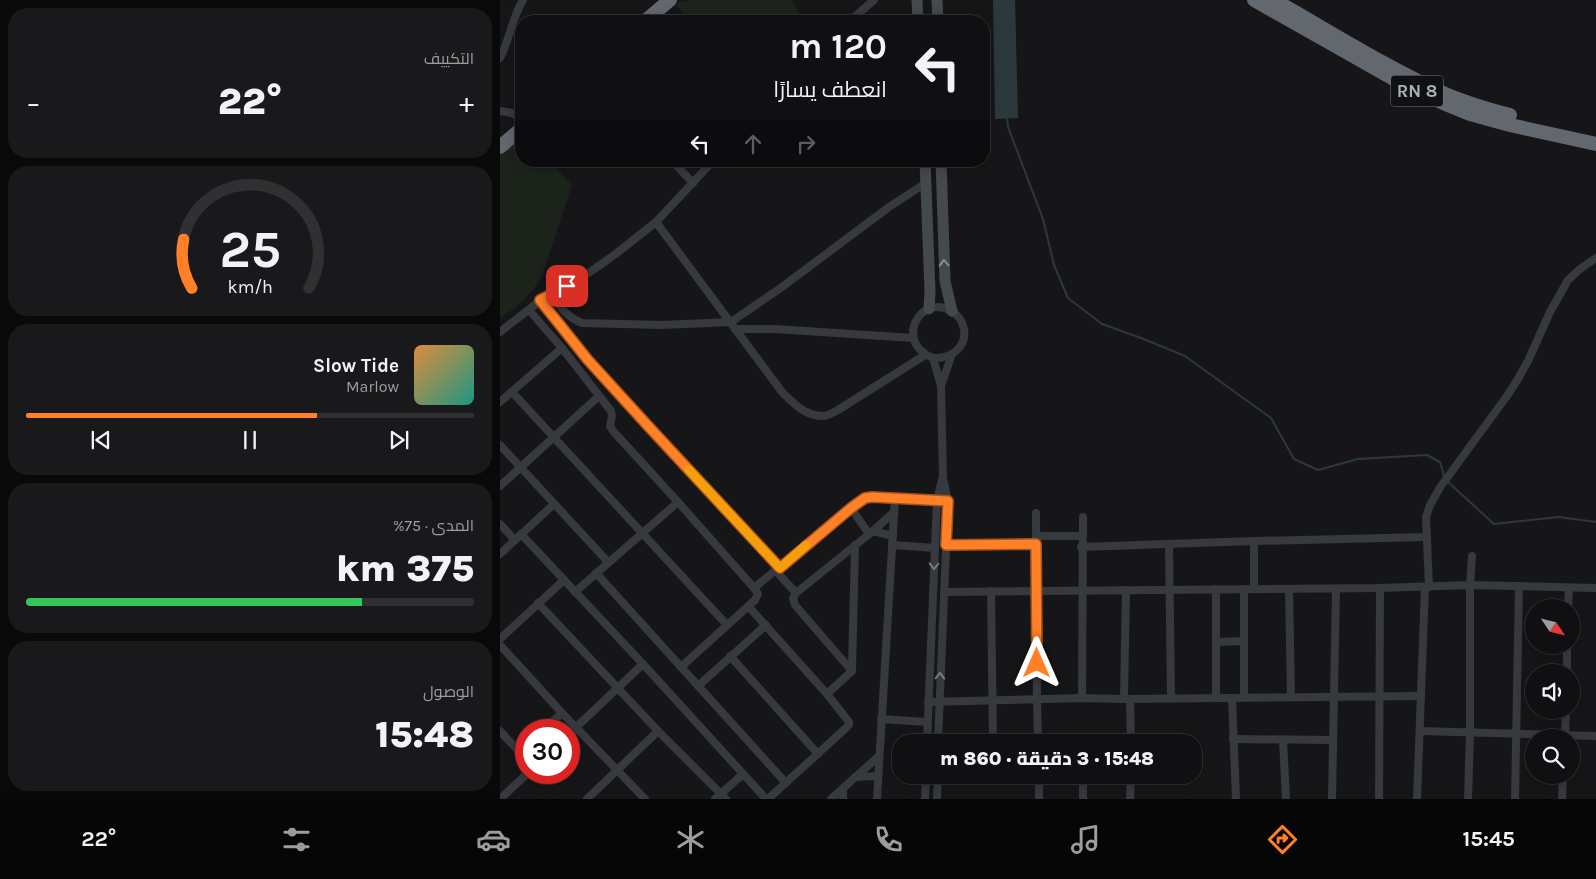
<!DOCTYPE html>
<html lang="ar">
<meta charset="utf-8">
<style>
:root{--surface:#101012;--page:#19191b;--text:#f1f3f6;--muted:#9c9d9f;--line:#303032;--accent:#ff8026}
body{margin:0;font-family:Karla,Cairo,sans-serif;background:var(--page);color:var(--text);direction:rtl;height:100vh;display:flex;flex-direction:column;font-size:19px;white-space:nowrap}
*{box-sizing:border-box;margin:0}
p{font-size:16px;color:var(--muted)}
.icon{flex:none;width:28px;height:28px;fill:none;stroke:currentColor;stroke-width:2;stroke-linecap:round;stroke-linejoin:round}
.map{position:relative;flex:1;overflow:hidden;direction:ltr}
.sheet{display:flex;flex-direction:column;gap:8px;padding:8px;background:#09090a;width:500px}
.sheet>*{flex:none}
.top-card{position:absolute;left:15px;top:15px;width:475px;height:152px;border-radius:20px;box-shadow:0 2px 12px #0003,0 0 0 1px var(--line);direction:rtl;background:#101012;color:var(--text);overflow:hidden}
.needle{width:32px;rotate:125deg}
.tools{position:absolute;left:1025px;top:599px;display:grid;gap:10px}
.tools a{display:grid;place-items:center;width:55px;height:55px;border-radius:50%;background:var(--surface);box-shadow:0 2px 12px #0003,0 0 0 1px var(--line);font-size:25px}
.speed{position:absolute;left:15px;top:719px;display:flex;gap:10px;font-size:25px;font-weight:700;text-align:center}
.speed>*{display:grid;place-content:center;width:65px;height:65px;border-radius:50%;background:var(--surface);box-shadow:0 2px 12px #0003,0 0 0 1px var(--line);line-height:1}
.speed .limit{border:8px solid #d22;background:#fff;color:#111}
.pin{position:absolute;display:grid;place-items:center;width:42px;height:42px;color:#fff;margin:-21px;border-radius:10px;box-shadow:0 2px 8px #0006}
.me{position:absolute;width:55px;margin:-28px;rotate:0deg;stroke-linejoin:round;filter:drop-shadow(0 0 4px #0008)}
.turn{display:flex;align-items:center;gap:18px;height:105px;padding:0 20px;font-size:22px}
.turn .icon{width:65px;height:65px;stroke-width:2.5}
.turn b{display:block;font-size:35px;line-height:42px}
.lanes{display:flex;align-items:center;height:48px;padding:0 20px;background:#0003;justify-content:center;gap:25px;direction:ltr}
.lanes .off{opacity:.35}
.big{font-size:38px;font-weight:800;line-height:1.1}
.sheet .widget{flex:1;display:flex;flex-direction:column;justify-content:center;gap:8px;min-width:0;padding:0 18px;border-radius:20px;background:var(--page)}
.sheet .dial{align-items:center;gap:0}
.dial svg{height:130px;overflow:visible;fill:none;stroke:var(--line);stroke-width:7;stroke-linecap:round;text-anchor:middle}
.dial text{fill:var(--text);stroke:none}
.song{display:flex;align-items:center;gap:15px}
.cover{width:60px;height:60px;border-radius:8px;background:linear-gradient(135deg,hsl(30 70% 55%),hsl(170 70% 35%))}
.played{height:5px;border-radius:2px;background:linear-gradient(90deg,var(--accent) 65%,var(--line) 65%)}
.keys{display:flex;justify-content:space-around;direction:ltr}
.heat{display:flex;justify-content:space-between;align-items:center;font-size:28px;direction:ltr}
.charge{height:8px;border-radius:4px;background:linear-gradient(90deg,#34c759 75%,var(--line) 0)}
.trip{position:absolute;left:392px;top:734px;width:310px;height:50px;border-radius:20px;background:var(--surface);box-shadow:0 2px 12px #0003,0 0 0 1px var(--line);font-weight:800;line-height:50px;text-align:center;direction:rtl}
.dock{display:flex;height:80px;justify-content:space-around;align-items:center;background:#060607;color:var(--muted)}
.dock .icon{width:35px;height:35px}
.dock .active{color:var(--accent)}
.dock b{font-size:22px;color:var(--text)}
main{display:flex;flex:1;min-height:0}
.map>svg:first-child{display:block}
</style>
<main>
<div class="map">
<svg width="1096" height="799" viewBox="0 0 1096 799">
<rect width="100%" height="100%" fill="#161618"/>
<g fill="#1c231b">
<polygon points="189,0 292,0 304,21 189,21 176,5 180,1 186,2"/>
<path d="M21,134V161H49L72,185L42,276C32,294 17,308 0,318V154Z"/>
</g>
<polygon fill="#2b393d" points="493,0 515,0 518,118 495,119"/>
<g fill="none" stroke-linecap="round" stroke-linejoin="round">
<g stroke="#2b393d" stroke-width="2">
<polyline points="507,117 508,127 543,219 554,265 568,298 602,324 641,338 685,356 771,418 794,459 818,470 858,459 927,455 940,462 944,476"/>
<polyline points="948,482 994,524 1059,517 1096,522"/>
</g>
<g stroke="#36393d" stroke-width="8">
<polyline points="350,21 374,0"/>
<path d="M0,58C10,39 12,18 23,0"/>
<polyline points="0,111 12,113 21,118"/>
<polyline points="172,161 193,183"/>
<path d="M156,222L282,392C293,403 305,416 323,416C328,416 334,412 338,410L425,355"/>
<path d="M51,294C60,307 67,317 82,323L162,325L231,322L282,287L389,207L426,183"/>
<polyline points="41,300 89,360 149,427 280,568"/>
<polyline points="29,310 62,348 111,411 112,416 110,426 113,431 178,502 254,588 351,508 365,498 372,497 448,501"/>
<polyline points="235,329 275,329 413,338"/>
<polyline points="0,332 41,300 83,277 117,253 156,222 213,161"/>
<path d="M433,358C450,359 467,348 464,329C462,321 458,314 451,311C419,293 394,343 433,358L441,386L443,478L448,501L438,742"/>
<polyline points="441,386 452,354"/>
<polyline points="12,392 227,625"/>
<polyline points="0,402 62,348"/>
<polyline points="0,445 108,562"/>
<polyline points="0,486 99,396"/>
<polyline points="351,508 369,534"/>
<polyline points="536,513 537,700 538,742"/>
<polyline points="0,524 15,540"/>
<polyline points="373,531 393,536"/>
<polyline points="21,534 143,664 266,799"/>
<polyline points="536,536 582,536"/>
<polyline points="754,541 754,589"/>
<polyline points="669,544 671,698"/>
<polyline points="392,545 435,548"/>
<polyline points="446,545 536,544"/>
<polyline points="581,547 754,541 926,537"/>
<polyline points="0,554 54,504"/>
<polyline points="276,571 296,593"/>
<polyline points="96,573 286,783"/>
<polyline points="929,587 926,517 930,505 941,486 1007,396 1018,379 1028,361 1050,312 1068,280 1080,269 1096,258"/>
<polyline points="716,589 716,698"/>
<polyline points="744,589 744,697"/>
<polyline points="789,589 791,696"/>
<polyline points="491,591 493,742"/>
<polyline points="75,592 178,502"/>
<polyline points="444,592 880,588 970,585 1096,588"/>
<polyline points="38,603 158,731 226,799"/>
<polyline points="249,607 327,694 349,722 349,725 346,728 268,799"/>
<polyline points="1068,608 1069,588"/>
<polyline points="0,639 64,580"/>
<polyline points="716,642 744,641"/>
<polyline points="0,645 62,713 145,799"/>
<polyline points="230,656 318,754"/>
<polyline points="181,667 255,600 258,594 254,588"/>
<polyline points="352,671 295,605 293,598 296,593 373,531 394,512"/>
<polyline points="1067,672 1067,645"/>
<polyline points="198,686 266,625"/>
<polyline points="327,694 352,671 355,545"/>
<polyline points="582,698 583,517"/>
<polyline points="732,698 736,799"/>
<polyline points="624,699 626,590"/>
<polyline points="630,699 631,742"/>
<polyline points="428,702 582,698 624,699 921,696"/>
<polyline points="381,719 427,722"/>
<polyline points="43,730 62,713"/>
<polyline points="0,731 26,759"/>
<polyline points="920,731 1096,736"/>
<polyline points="69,734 143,664"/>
<polyline points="1065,738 1066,710"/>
<polyline points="733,739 833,740"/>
<polyline points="783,740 786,799"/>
<polyline points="427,742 437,500 442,480"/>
<polyline points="583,775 583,799"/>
<polyline points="355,777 378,776"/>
<polyline points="438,780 539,780"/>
<polyline points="343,789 343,799"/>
<polyline points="0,799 29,772"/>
<polyline points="87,799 158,731"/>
<polyline points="215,799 243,774"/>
<polyline points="331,799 379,756"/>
<polyline points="377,799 395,498"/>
<polyline points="425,799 426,775"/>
<polyline points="437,799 438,776"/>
<polyline points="539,799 539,775"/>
<polyline points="630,799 631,775"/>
<polyline points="832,799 836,589"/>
<polyline points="879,799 880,588"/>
<polyline points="917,799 925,587"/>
<polyline points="968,799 970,733 970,585 972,556"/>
<polyline points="1015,799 1019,586"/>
<polyline points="1062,799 1063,775"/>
</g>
<g stroke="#44494d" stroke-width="11">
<polyline points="417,0 418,21"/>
<polyline points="437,0 438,21"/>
<polyline points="425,161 430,291 429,309"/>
<polyline points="441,161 445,281 452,311"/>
</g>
<g stroke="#62686e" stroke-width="14">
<polyline points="754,0 906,86 943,103 970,114 1010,125 1096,144"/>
<path d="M774,0C829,31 884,66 941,92C963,102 987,109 1010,115"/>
<polyline points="145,21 170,0"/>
<polyline points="0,147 21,129"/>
</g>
</g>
<defs><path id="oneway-chevron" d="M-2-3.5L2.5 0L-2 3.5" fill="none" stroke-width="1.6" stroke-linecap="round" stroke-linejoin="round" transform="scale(1.25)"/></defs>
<use stroke="#848d93" href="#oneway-chevron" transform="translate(444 263) rotate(-92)"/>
<g stroke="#747b81">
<use href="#oneway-chevron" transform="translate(434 566) rotate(92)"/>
<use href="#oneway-chevron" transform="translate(440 676) rotate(-88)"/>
</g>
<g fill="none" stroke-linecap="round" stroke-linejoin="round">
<g stroke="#a65319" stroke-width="12">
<polyline id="route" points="67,286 40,300 88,360 149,427 280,568 351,508 365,498 372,497 448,501 446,545 536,544 537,663"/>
</g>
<use href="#route" stroke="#ff8026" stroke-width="9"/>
<polyline stroke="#f59e0b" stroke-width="9" points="189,470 280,568 306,545"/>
</g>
<g text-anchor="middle" stroke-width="5" stroke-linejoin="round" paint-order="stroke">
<rect fill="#111113" stroke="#798187" stroke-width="1" x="891" y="75.5" width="52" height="31" rx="4"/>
<g font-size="18" font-weight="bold" fill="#a6b1b9">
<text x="917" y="97">RN 8</text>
</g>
</g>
</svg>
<div class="tools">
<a><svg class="needle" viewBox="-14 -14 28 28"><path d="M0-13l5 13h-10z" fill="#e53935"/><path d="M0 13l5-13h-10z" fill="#9c9d9f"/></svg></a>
<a><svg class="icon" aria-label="sound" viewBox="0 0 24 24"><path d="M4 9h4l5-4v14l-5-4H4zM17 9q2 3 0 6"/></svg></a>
<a><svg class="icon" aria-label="search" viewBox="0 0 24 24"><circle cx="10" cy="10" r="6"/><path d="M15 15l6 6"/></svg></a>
</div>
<div class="speed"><div class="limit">30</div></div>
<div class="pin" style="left:67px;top:286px;background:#d93025"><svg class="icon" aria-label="arrive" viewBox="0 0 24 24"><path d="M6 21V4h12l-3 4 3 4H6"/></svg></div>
<svg class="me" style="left:537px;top:663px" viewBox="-20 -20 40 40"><path d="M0-17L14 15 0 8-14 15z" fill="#ff8026" stroke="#fff" stroke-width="4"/></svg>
<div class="trip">15:48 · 3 دقيقة · 860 m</div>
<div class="top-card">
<div class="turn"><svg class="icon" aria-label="left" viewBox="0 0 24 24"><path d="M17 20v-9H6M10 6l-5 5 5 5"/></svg><div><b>120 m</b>انعطف يسارًا</div></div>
<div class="lanes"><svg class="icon" aria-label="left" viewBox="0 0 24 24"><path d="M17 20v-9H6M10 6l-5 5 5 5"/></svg><svg class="icon off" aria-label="ahead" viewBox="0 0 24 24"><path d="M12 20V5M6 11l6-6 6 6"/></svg><svg class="icon off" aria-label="right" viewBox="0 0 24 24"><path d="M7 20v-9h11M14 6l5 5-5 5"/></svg></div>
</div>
</div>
<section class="sheet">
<div class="widget"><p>التكييف</p>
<div class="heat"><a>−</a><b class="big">22°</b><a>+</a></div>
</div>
<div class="widget dial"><svg viewBox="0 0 100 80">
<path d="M14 69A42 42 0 1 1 86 69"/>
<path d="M14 69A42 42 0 0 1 9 39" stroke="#ff8026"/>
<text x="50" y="56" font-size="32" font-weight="700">25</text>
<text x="50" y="72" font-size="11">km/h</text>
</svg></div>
<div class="widget">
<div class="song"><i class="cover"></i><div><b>Slow Tide</b><p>Marlow</p></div></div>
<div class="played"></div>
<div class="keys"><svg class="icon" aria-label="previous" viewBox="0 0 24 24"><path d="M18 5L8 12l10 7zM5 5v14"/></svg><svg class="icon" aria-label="pause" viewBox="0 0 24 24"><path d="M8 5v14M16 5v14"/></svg><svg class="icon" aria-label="next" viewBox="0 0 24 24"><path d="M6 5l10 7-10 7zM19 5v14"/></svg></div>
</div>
<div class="widget"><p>المدى · 75%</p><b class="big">375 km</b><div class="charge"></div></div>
<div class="widget"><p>الوصول</p><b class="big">15:48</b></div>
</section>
</main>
<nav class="dock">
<b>15:45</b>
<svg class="icon active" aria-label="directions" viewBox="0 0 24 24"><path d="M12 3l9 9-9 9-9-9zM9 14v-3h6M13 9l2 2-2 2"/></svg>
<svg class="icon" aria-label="music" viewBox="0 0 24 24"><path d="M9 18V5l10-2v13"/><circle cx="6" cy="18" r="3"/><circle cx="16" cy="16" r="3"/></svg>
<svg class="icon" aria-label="phone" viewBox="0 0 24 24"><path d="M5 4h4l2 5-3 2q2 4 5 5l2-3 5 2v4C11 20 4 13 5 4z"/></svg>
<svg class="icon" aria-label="climate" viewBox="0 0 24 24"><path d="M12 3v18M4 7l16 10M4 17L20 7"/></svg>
<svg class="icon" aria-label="car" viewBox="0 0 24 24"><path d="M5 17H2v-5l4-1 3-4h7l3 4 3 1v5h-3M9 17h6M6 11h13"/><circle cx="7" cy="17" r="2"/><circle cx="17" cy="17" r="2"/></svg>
<svg class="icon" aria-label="filters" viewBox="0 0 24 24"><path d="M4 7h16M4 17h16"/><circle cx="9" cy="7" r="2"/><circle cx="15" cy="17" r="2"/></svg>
<b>22°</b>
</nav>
